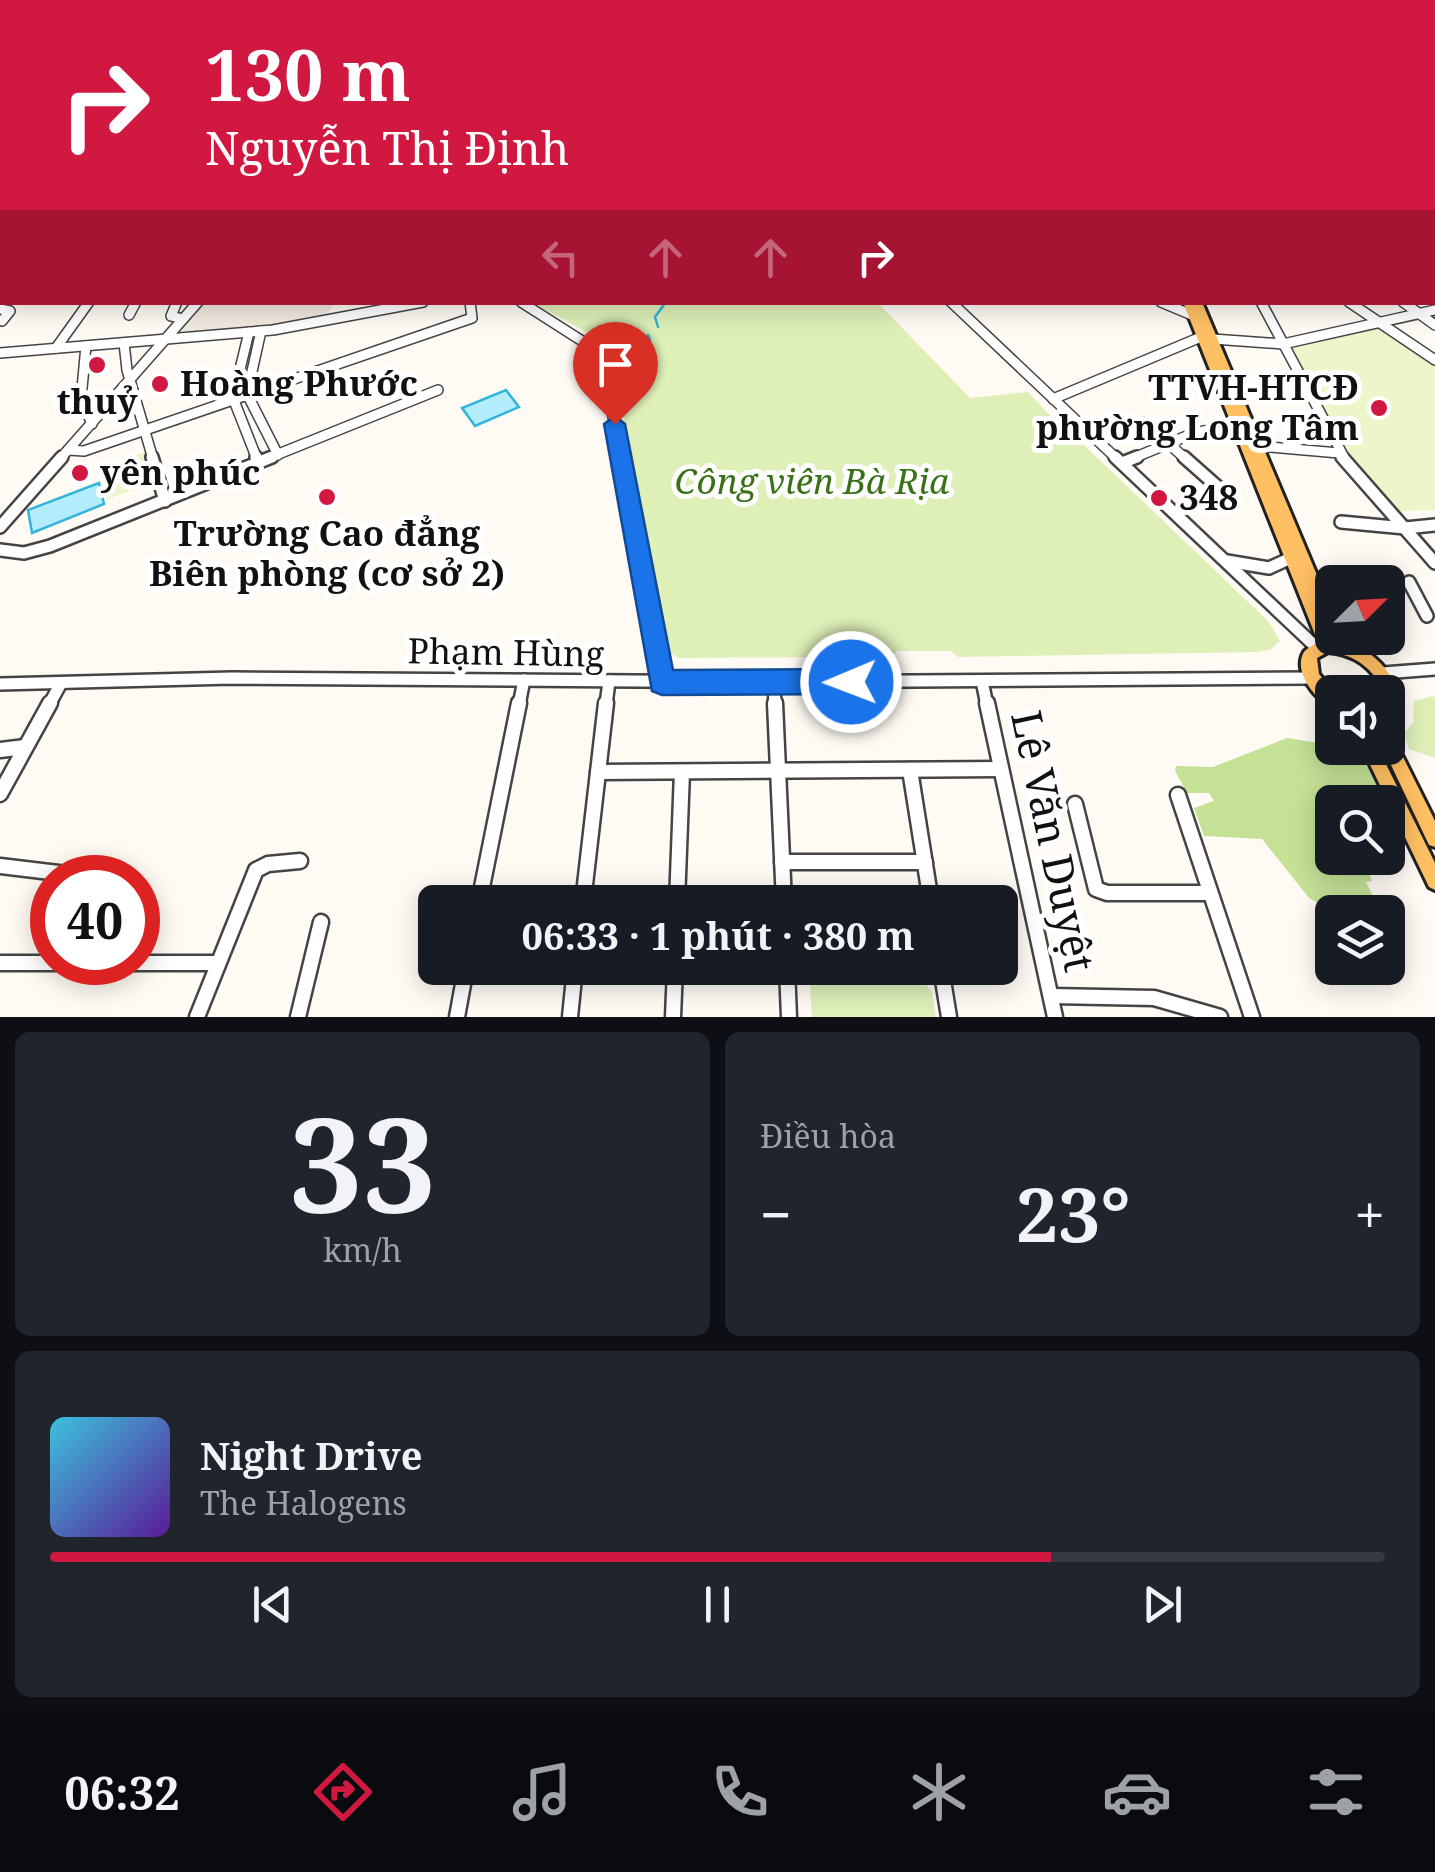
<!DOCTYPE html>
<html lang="vi">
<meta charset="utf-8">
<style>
:root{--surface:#171b24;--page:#20242c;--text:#f1f3f6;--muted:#9ea1a6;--line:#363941;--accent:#d11840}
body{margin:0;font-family:"Noto Serif",serif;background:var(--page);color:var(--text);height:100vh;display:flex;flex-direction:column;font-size:38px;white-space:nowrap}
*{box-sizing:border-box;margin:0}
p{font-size:32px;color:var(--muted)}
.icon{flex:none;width:55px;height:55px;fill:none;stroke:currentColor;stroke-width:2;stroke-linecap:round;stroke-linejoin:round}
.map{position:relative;height:1017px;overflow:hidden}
.drawer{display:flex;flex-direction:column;gap:15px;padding:15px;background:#0d0f14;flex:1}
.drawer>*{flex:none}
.banner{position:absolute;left:0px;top:0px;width:1435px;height:305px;box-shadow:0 5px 25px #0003;background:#d11840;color:#fff;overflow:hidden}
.needle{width:65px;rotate:66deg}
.tools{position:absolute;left:1315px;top:565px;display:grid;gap:20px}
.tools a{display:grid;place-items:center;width:90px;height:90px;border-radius:15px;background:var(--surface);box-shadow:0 5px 25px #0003;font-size:50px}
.speed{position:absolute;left:30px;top:855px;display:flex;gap:20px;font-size:50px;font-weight:700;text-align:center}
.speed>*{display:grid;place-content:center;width:130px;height:130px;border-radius:50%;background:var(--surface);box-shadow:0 5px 25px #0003;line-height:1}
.speed .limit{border:15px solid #d22;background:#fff;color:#111}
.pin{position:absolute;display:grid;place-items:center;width:85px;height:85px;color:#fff;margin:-102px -42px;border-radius:50% 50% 50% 0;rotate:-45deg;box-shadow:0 0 10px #0007}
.pin .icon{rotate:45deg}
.me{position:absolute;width:110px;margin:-55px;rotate:269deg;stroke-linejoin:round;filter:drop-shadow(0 0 8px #0008)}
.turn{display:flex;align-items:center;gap:35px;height:210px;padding:0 40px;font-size:45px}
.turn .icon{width:130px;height:130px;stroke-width:2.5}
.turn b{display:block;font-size:70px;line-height:85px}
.lanes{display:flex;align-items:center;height:95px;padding:0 40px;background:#0003;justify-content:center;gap:50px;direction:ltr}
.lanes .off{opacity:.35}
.big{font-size:75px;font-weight:700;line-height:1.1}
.drawer .tile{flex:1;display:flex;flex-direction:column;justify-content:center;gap:15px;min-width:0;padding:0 35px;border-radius:15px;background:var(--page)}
.drawer .dial{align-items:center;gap:0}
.dial b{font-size:130px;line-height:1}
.song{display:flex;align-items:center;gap:30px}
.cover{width:120px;height:120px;border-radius:15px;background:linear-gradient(135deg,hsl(190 70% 55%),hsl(270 70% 35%))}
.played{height:10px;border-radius:5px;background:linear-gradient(90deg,var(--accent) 75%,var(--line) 75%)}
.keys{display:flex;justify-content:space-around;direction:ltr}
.heat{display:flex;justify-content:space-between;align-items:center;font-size:55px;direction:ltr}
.drawer .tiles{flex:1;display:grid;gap:15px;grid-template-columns:1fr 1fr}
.tile:last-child{grid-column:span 2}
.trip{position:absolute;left:418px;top:885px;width:600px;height:100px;border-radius:15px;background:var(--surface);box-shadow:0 5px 25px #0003;font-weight:700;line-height:100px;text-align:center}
.tabs{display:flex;height:160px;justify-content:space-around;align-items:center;background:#090b0e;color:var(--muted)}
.tabs .icon{width:70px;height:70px}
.tabs .active{color:var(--accent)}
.tabs b{font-size:45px;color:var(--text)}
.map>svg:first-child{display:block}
</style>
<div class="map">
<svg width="1435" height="1017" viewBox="0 0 1435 1017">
<rect width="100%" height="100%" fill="#fffbf4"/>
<g fill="#deefb8">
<polygon points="533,303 878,303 970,398 1028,392 1063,429 1085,446 1269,622 1280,641 1270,650 1256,652 958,657 951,651 897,651 891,657 679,658 668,652 612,355 594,336"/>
<polygon points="1433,696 1435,698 1435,758 1409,749 1404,733 1413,723 1414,701"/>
<polygon points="817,978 923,981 932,992 936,1017 812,1017 810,985"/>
</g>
<path fill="#c4e196" d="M1287,738C1321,744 1370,745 1377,789H1330L1334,802L1332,858H1363L1372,881L1366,882L1373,896L1364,895L1371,907L1323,906L1309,898L1262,839L1204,836L1194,808L1214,801L1209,793H1187L1175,771L1176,766L1213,767Z"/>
<g fill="#edf5cb">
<polygon points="1375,327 1435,365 1435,510 1400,511 1346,452 1292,347"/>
<polygon points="147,451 156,481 106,500 99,469"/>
</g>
<polygon fill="#f2eae0" points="203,303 335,303 324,317 310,323 177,335"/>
<g fill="#b3edfc" stroke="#32b4db" stroke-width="2.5">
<polygon points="506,390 519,407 475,426 462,408"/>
<polygon points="99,483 104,504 32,533 28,510"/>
</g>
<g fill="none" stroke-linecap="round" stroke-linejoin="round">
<g stroke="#32b4db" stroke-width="2.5">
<polyline points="658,327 655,317 666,302"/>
<polyline points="637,357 650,340 648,335"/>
</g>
<g stroke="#444" stroke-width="12">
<g id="minor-far2">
<polyline points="177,302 171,316 183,319"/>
<polyline points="521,302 601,353 621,459"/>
<polyline points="951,302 1117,459"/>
<polyline points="1161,302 1192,315"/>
<polyline points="1261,302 1345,459"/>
<polyline points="1349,302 1435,360"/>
<polyline points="1403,302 1435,325"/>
<polyline points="0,309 10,311 2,321"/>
<polyline points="129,315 136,302"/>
<polyline points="261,331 247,394 278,455"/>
<polyline points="249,332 233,398 257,459"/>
<polyline points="1213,339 1283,344 1435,310"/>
<polyline points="124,343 127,370 153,459"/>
<polyline points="86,346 81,399 92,424"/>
<polyline points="56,348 89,302"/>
<polyline points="0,353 273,330 423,302"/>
<polyline points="1053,399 1201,337"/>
<polyline points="1095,438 1144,422 1186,459"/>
<polyline points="1259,446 1339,453"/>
<polyline points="68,450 84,451 472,318 470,302"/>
<polyline points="60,459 198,302"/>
<polyline points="266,459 438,390"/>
<polyline points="1131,459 1194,433 1237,424"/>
</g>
</g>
<g stroke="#444" stroke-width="16">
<g id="minor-far1">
<polyline points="152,457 165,501"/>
<polyline points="256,457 258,463"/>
<polyline points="620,457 662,682"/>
<polyline points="1115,457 1317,648"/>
<polyline points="1184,457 1219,488"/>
<polyline points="1342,457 1435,563"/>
<polyline points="1122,463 1137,457"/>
<polyline points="1341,522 1405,528 1435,525"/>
<polyline points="0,527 62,457"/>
<polyline points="0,550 24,553 50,546 272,457"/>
<polyline points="1227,561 1269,568 1293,557"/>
<polyline points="1367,582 1368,578"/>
<polyline points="1409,582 1427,616"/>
<polyline points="1383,673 1435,669"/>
<polyline points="982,681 987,705"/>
<polyline points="774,682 775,705"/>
<polyline points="0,684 232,678 774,682 1312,678"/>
<polyline points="49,705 61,683"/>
<polyline points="519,705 524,680"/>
<polyline points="606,705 609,681"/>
</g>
</g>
<g stroke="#444" stroke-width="19">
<g id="minor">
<polyline points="775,703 784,902"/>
<polyline points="987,703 1055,1017"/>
<polyline points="0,750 25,747"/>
<polyline points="910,770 931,902"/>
<polyline points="598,772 1001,769"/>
<polyline points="0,794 50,703"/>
<polyline points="1178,795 1252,1017"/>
<polyline points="1075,804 1096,889 1107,893 1210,893"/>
<polyline points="782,862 925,862"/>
<polyline points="0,866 100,878"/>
<polyline points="479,902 519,703"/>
<polyline points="583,902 606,703"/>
<polyline points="677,902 682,772"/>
<polyline points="0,963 218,963"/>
<polyline points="787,968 789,1017"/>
<polyline points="792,968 942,974"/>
<polyline points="941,968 949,1017"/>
<polyline points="1051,996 1154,998 1220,1017"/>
<polyline points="197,1017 256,870 268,864 300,861"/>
<polyline points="298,1017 321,922"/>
<polyline points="457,1017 466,968"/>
<polyline points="570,1017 575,968"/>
<polyline points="673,1017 675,968"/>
</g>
</g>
<g stroke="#222" stroke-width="6">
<g id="major">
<path d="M1183,302H1202L1332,611V632L1327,630L1331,639C1365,644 1387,662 1399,694L1393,712L1388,714V692H1384C1373,668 1354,654 1328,652L1317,658L1319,674L1334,692L1332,708C1317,701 1292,672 1304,652C1306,649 1315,644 1318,642Z"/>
<polygon points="1388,734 1393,737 1435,821 1435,847 1429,845 1383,748 1388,748"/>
<polygon points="1362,748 1378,748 1435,863 1435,890 1429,887"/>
</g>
</g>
<use href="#minor-far2" stroke="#fff" stroke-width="9"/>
<use href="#minor-far1" stroke="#fff" stroke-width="11"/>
<use href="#minor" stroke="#fff" stroke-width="14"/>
<use href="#major" fill="#ffc064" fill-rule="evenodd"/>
</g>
<linearGradient id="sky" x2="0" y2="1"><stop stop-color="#93cbf0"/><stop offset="0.44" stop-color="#fffdfa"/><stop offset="1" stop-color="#fffdfa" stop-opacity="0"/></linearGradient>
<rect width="1435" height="254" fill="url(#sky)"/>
<polygon fill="#1a73e8" stroke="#114b97" stroke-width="2.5" points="615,416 625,424 673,670 851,669 860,673 864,682 860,690 851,694 662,695 652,691 604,424"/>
<g fill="#d11840" stroke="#fff" stroke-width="4">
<circle cx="97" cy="365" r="10"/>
<circle cx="160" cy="384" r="10"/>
<circle cx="1379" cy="408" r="10"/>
<circle cx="80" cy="473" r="10"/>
<circle cx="327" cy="497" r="10"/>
<circle cx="1159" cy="498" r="10"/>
</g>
<g text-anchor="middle" stroke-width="10" stroke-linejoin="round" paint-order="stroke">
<g font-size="35" font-weight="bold" fill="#111" stroke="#fff" text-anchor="start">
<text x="180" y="396">Hoàng Phước</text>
<text x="1359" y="400" text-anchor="end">TTVH-HTCĐ<tspan x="1359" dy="40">phường Long Tâm</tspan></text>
<text x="97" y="414" text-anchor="middle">thuỷ</text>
<text x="100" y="485">yên phúc</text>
<text x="1179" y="510">348</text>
<text x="327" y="546" text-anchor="middle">Trường Cao đẳng<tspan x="327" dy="40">Biên phòng (cơ sở 2)</tspan></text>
</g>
<g font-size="35" font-style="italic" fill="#397118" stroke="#fff">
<text x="812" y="494">Công viên Bà Rịa</text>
</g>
<g font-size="35" fill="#111" stroke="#fff">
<text transform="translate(506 653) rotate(1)" y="12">Phạm Hùng</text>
</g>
<g font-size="42" fill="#111" stroke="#fff">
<text transform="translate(1053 841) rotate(78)" y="15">Lê Văn Duyệt</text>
</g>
</g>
</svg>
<div class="tools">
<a><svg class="needle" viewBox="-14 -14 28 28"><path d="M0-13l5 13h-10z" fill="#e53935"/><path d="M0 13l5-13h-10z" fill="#9ea1a6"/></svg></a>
<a><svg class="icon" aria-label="sound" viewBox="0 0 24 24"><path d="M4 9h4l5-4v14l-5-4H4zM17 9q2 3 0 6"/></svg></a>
<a><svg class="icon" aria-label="search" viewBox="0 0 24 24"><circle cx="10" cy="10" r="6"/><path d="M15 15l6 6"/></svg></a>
<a><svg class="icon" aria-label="layers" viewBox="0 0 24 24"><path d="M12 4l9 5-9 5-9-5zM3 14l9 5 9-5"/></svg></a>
</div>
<div class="speed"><div class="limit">40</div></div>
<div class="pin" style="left:615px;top:424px;background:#d93025"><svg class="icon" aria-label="arrive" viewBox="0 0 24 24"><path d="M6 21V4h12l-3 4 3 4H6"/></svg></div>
<svg class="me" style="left:851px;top:682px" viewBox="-20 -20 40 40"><circle r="17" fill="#1a73e8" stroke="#fff" stroke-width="3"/><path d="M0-11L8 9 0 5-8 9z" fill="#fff"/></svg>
<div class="trip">06:33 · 1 phút · 380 m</div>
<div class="banner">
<div class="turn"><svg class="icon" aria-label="right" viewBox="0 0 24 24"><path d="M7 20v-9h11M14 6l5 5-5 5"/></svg><div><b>130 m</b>Nguyễn Thị Định</div></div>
<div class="lanes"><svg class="icon off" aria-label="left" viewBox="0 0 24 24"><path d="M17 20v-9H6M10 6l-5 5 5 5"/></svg><svg class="icon off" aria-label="ahead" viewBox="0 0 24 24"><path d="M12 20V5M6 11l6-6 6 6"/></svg><svg class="icon off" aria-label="ahead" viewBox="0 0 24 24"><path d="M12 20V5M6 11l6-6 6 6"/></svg><svg class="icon" aria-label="right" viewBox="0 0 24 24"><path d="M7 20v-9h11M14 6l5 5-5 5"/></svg></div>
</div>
</div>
<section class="drawer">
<div class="tiles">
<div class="tile dial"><b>33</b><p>km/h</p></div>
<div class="tile"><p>Điều hòa</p>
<div class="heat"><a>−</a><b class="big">23°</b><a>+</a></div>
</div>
<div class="tile">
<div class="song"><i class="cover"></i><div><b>Night Drive</b><p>The Halogens</p></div></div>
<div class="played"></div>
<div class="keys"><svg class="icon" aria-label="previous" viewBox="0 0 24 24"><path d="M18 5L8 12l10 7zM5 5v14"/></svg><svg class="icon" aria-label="pause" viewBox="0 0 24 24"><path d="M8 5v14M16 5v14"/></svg><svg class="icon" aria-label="next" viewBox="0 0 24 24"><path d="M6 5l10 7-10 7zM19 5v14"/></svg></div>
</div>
</div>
</section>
<nav class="tabs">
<b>06:32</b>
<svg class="icon active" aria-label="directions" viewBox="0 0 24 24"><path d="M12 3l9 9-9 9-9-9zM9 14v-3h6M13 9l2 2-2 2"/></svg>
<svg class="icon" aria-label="music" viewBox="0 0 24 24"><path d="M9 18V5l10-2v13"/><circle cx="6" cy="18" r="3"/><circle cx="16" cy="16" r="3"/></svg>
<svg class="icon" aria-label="phone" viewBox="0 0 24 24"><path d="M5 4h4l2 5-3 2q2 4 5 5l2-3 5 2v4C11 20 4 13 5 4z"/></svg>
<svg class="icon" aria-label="climate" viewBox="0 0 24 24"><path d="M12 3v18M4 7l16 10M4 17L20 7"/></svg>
<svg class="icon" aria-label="car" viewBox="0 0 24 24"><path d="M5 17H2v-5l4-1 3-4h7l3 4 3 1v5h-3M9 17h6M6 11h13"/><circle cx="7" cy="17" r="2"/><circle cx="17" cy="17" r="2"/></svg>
<svg class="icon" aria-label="filters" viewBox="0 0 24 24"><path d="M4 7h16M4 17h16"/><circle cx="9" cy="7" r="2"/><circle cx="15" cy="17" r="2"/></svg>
</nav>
